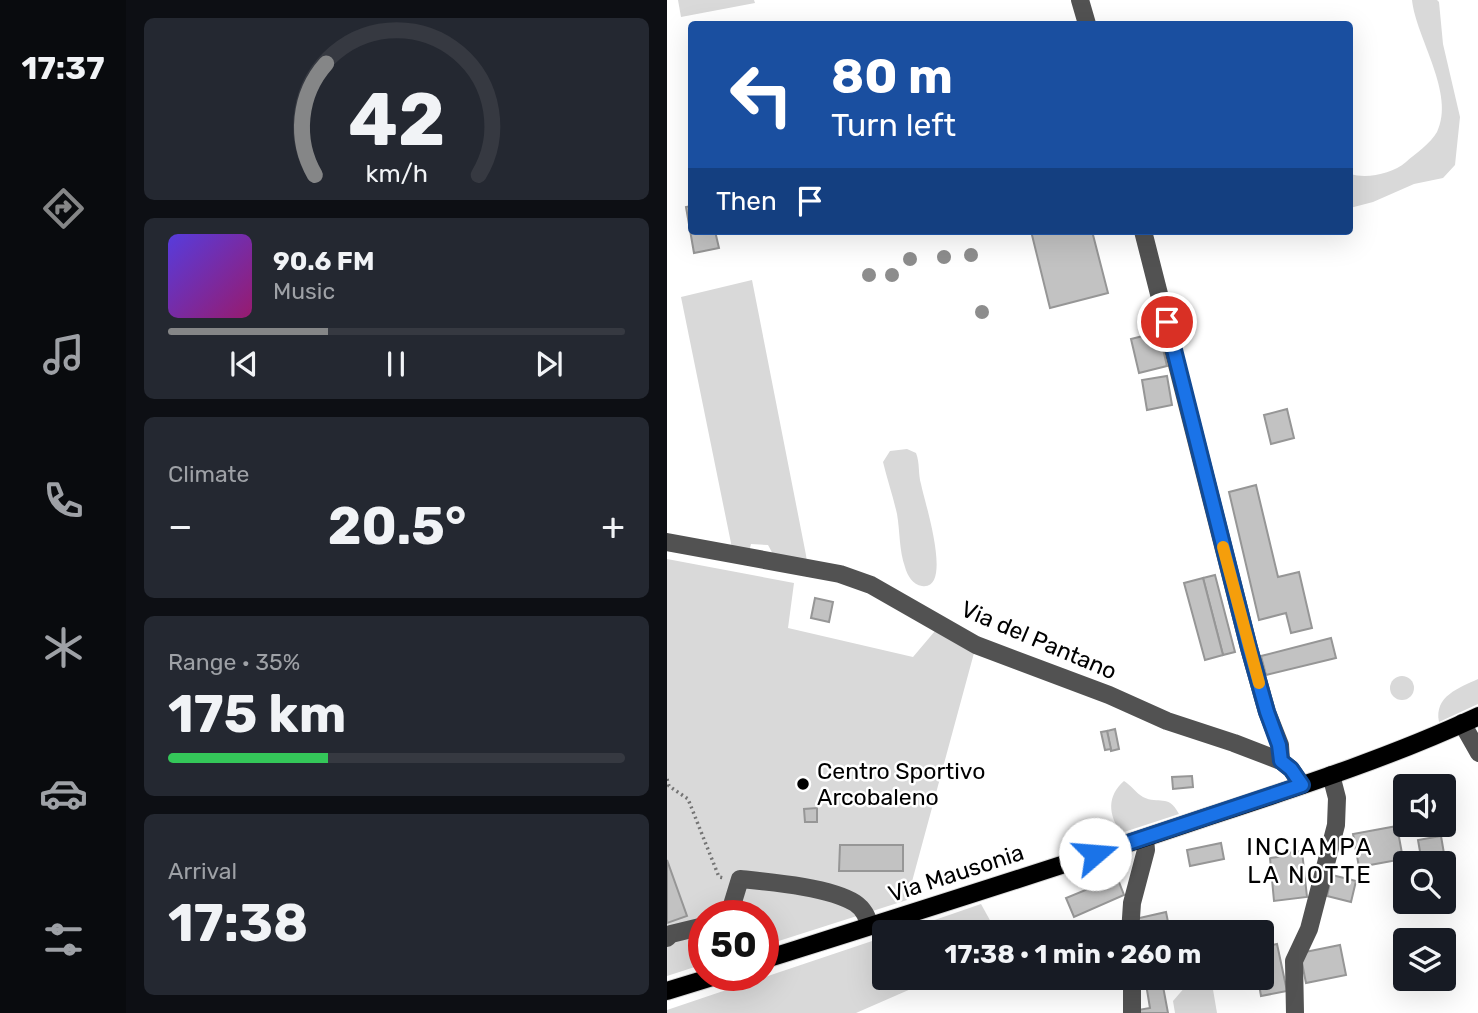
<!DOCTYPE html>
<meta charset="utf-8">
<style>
:root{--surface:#171b24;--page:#242831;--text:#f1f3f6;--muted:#9ea1a6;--line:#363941;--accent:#858687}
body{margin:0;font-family:Rubik,sans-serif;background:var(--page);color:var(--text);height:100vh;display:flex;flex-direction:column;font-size:26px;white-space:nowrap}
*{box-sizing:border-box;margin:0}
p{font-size:23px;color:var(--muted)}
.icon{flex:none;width:38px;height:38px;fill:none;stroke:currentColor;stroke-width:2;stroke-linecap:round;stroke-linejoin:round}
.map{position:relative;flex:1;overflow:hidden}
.side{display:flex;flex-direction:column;gap:18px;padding:18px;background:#0d0f14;width:541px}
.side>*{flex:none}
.banner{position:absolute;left:21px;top:21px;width:665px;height:214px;border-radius:7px;box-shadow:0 7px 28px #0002;background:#1a4fa0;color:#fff;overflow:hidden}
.buttons{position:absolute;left:726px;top:774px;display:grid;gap:14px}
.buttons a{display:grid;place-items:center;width:63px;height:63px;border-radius:7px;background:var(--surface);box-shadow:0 7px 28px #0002;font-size:35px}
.speed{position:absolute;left:21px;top:900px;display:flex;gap:14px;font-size:35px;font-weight:700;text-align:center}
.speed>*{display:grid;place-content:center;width:91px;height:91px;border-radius:50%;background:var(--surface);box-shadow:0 7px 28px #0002;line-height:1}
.speed .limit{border:10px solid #d22;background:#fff;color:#111}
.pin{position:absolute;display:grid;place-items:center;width:60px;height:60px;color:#fff;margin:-30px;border:4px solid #fff;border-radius:50%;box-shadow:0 2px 7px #0007}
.me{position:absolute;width:77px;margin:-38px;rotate:72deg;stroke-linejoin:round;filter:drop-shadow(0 0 5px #0008)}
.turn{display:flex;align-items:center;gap:24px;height:147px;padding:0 28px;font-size:32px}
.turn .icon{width:91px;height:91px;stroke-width:2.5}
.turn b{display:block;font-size:49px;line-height:60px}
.then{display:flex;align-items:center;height:66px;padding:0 28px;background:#0003;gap:14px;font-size:26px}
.big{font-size:52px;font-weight:700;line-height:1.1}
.side .card{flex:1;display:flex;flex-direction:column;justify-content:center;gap:10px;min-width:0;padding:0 24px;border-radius:10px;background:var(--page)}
.side .dial{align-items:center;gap:0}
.dial svg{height:182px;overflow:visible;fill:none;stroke:var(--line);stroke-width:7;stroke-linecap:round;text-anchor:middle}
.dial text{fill:var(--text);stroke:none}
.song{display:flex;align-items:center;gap:21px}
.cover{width:84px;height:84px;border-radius:10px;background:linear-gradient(135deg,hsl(250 70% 55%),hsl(320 70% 35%))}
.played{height:7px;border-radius:4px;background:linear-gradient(90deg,var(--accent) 35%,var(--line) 35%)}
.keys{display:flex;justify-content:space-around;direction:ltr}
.heat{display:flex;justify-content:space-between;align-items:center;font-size:38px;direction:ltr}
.charge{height:10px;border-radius:5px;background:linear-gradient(90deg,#34c759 35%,var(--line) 0)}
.trip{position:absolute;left:205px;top:920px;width:402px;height:70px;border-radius:7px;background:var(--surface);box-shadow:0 7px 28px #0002;font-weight:700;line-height:70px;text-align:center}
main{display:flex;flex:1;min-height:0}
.menu{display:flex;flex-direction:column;width:126px;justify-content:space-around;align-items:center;background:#090b0e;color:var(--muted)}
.menu .icon{width:49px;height:49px}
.menu .on{color:var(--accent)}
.menu b{font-size:32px;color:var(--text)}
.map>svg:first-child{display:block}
</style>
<main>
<nav class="menu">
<b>17:37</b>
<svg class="icon on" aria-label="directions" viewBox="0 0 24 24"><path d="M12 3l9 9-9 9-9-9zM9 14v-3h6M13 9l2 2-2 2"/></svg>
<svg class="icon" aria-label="music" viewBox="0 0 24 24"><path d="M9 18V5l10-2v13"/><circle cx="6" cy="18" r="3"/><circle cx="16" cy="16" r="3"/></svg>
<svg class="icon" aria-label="phone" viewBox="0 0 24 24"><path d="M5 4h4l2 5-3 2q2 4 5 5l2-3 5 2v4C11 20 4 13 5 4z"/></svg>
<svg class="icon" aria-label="climate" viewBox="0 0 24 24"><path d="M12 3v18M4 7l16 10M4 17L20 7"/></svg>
<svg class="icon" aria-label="car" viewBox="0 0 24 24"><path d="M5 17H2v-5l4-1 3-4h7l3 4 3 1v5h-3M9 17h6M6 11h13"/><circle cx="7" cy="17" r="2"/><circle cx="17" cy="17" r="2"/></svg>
<svg class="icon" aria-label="filters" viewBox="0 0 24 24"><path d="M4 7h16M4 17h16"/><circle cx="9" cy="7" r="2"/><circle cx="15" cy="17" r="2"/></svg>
</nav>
<section class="side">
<div class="card dial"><svg viewBox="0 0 100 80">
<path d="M14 69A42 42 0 1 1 86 69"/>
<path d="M14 69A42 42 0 0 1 19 20" stroke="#858687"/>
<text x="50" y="56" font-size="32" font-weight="700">42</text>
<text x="50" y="72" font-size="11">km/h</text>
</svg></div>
<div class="card">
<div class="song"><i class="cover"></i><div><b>90.6 FM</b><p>Music</p></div></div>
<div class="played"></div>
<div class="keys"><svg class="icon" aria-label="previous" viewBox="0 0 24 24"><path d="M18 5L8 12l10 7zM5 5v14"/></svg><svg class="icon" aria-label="pause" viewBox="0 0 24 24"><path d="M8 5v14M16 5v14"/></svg><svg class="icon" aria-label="next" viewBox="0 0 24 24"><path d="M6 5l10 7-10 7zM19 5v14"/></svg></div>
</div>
<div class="card"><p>Climate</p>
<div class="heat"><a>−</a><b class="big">20.5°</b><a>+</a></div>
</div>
<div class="card"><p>Range · 35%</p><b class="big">175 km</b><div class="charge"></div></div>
<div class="card"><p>Arrival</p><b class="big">17:38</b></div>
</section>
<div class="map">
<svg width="812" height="1013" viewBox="0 0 812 1013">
<rect width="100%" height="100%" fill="#fff"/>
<g fill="#d9d9d9">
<polygon points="11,0 87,0 88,3 14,17"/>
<path d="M745,0H770L772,2L776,44L793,117L788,165L776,178L747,184L706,202L683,208V174C700,179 725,174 739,162C748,154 764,143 770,132C789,94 749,38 745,0Z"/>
<polygon points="85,280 139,555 140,563 107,556 101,545 84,544 82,552 65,548 14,297"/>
<path d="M240,449L249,453C253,463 251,474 254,484C257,500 287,591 255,586C246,585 240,575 238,567C232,550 233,531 230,514C226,496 220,479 216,462L223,451Z"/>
<polygon points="0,559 127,583 121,628 246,657 268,631 307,653 240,900 96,946 96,915 37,915 37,964 0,976"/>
<circle cx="735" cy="688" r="12"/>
<path d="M811,679V704L772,722C767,696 792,688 811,679Z"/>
<path d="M457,781C464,785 469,793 476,797C492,805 501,793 512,814L454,833C441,814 440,796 457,781Z"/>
<polygon points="314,904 330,933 230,933"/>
<polygon points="217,937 217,978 269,978 189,1013 0,1013 0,1010"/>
<polygon points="526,978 544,978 550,1013 508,1013 506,1001"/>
</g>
<g fill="#c2c2c2" stroke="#969696" stroke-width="2">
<polygon points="24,206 24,231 48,231 52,248 27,253 19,207"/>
<polygon points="364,231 425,231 441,293 383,308"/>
<polygon points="492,332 500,366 472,373 464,339"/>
<polygon points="500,376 505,405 480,410 475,380"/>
<polygon points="620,409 627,438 604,444 597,415"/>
<polygon points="589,485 611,577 632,572 645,628 624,633 619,613 592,620 562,492"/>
<polygon points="548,575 568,652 556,655 536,578"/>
<polygon points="536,578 556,655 538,660 517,583"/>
<polygon points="148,598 166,602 162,622 144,618"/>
<polygon points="664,638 669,658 599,675 594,656"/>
<polygon points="448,729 452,749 444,751 440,731"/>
<polygon points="440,731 444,749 438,750 434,732"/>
<polygon points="525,776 526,787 506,789 505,777"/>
<polygon points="150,808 150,822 138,822 137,809"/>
<polygon points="730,826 736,859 692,867 686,834"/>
<polygon points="774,836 780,871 777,872 777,863 755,863 751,840"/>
<polygon points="554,843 557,859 523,866 520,850"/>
<polygon points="173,845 236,845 236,871 172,871"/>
<polygon points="635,851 640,897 607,901 603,858 618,856 618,853"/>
<polygon points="0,860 20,916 0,923"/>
<polygon points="665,875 689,881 684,902 660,896"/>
<polygon points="450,877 457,895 407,917 399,898"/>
<polygon points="499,912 502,927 507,925 509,933 470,933 468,919"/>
<polygon points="610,944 620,991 594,996 591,978 595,978 595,947"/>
<polygon points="673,945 679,975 639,983 633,953"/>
<polygon points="495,981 501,1013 471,1013 471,1010 483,1008 479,984"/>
</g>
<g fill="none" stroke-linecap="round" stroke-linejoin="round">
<g stroke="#dbdbdb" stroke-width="20">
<g id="major">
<path d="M96,960C242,914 389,868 534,819C628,788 722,758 812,716"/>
<polyline points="0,991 52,975"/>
</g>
</g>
<polyline stroke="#747474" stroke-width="3.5" stroke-dasharray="2 3.5" stroke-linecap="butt" points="0,779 2,786 21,799 52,877 57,878"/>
<g stroke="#525252" stroke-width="18">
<polyline points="413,0 420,24"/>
<polyline points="476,231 582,648 600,712 613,745 614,761"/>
<polyline points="0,542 173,574 204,585 309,645 442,695 500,721 567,743 614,761 624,769 635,785"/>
<polyline points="795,723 812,753"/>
<path d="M62,915L73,879C103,882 163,887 188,903C197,909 200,917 203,926"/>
<polyline points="463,933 465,903 479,850 478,838"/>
<polyline points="0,938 4,934 37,926"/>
<polyline points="465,978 465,1013"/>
<polyline points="628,1013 627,961 642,929 669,825 670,798 664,775"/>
</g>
<use href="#major" stroke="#000" stroke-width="18"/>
</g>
<g fill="#8d8d8d">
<circle cx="304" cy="255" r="7"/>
<circle cx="277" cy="257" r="7"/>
<circle cx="243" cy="259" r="7"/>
<circle cx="202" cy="275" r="7"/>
<circle cx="225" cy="275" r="7"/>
<circle cx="315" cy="312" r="7"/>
</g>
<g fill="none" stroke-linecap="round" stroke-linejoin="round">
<g stroke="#114b97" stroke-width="18">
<polyline id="route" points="428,854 635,785 624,769 614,761 612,745 600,712 582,648 500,322"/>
</g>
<use href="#route" stroke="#1a73e8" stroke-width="12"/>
<polyline stroke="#f59e0b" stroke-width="12" points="556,547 592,683"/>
</g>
<circle fill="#000" stroke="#fff" stroke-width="2.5" cx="136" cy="784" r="7"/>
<g text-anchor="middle" stroke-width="5" stroke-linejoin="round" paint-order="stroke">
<g font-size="23" fill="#000" stroke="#fff">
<text transform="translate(372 640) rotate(23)" y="8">Via del Pantano</text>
<text transform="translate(289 873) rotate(-18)" y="8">Via Mausonia</text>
</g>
<g font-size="23" fill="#000" stroke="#fff" text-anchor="start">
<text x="150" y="779">Centro Sportivo<tspan x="150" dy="26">Arcobaleno</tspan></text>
</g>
<g font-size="24" letter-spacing="2" fill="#000" stroke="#fff">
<text x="643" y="855">INCIAMPA<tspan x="643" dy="28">LA NOTTE</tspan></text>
</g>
</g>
</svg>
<div class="buttons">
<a><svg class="icon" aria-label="sound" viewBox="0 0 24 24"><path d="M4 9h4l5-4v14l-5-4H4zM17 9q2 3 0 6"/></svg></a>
<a><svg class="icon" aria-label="search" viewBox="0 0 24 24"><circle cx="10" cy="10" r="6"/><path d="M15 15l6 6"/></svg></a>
<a><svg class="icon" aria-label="layers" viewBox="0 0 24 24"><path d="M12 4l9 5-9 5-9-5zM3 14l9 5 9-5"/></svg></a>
</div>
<div class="speed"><div class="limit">50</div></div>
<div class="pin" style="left:500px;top:322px;background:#d93025"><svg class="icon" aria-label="arrive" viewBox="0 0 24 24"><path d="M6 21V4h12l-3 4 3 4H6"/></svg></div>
<svg class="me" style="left:428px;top:854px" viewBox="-20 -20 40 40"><circle r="19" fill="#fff"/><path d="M0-13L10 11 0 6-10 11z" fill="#1a73e8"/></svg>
<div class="trip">17:38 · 1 min · 260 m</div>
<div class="banner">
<div class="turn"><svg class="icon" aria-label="left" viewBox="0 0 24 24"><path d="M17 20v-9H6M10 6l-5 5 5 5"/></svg><div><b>80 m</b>Turn left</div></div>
<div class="then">Then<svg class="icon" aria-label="arrive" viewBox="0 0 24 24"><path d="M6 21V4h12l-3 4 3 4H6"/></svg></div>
</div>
</div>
</main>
